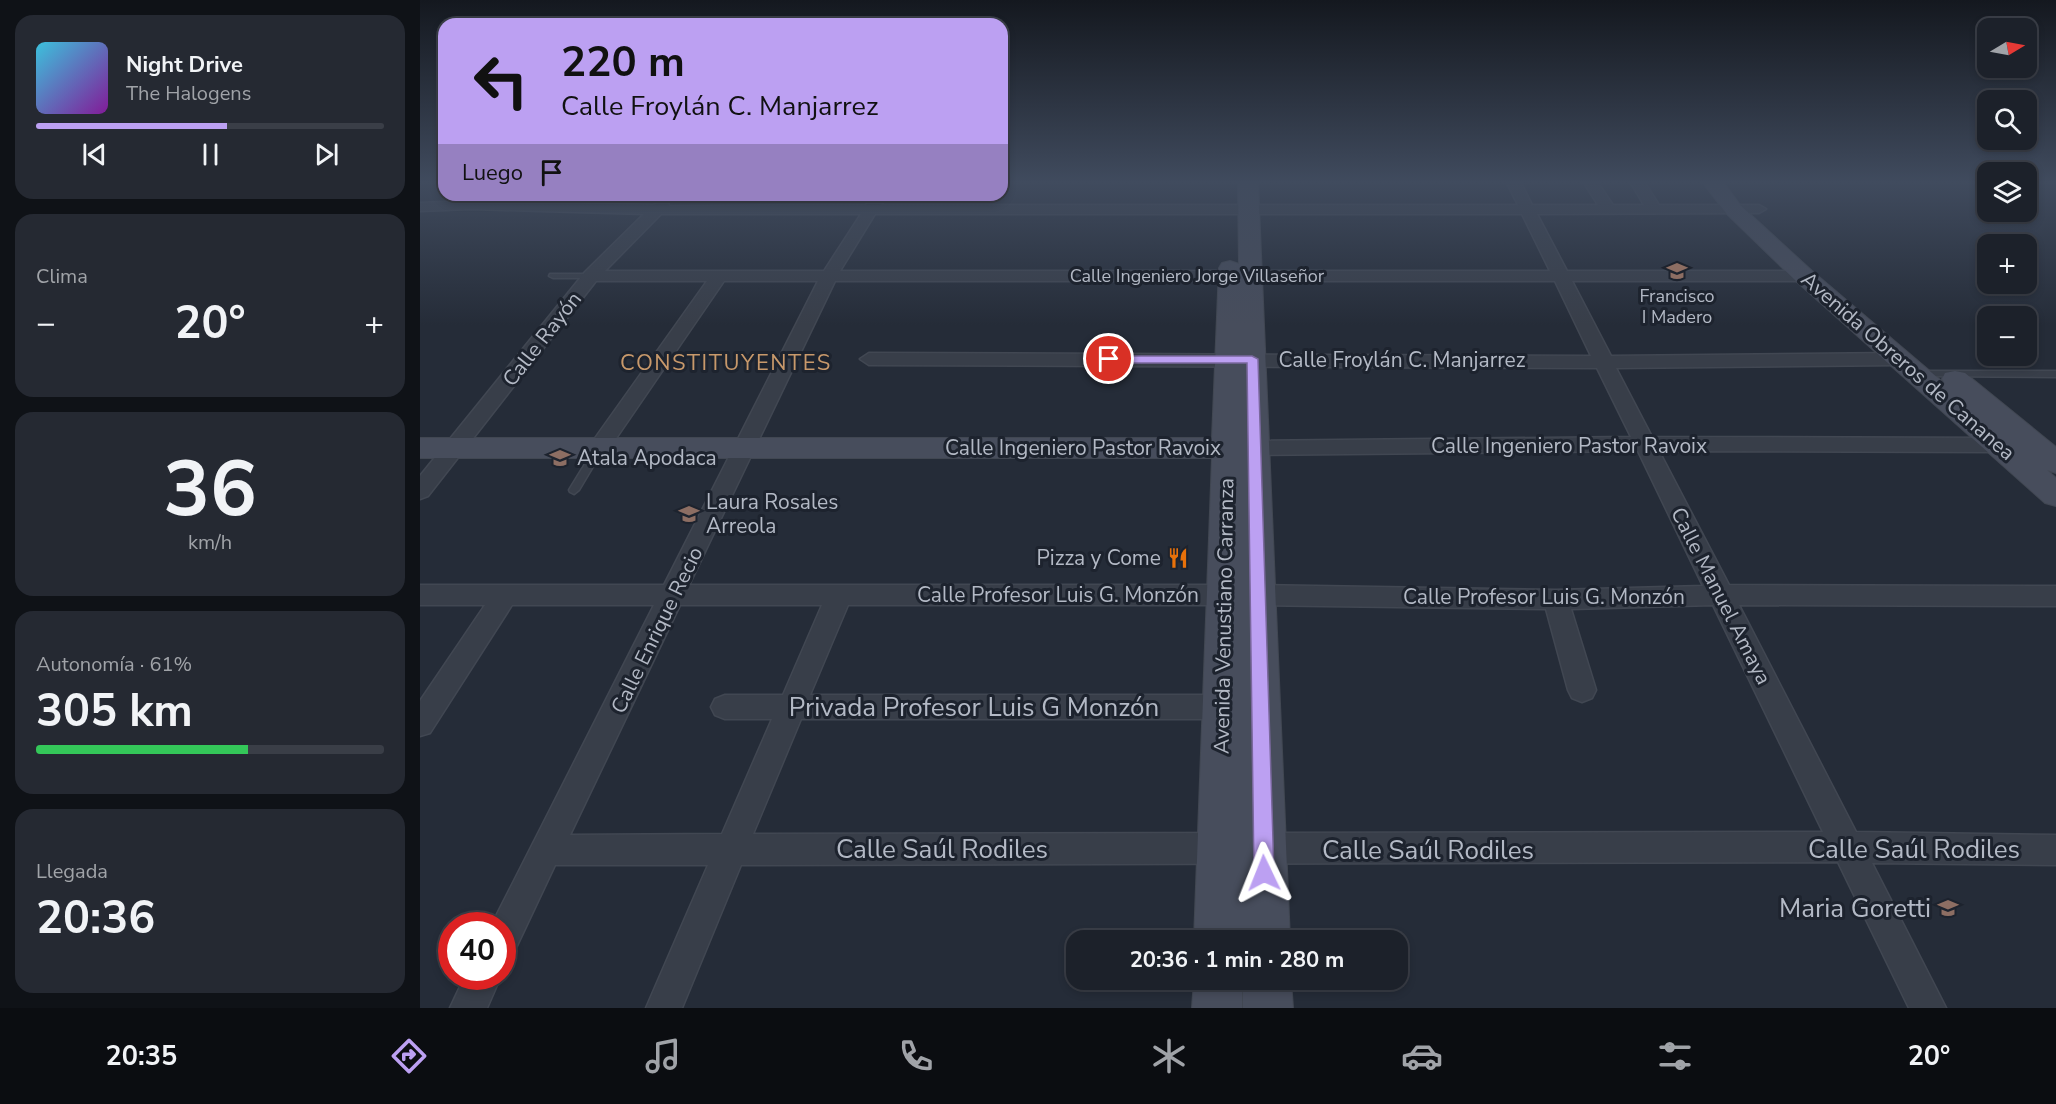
<!DOCTYPE html>
<html lang="es">
<meta charset="utf-8">
<style>
:root{--surface:#1c212a;--page:#252932;--text:#f1f3f6;--muted:#a0a3a8;--line:#3a3e47;--accent:#bca0f2}
body{margin:0;font-family:"Nunito Sans",sans-serif;background:var(--page);color:var(--text);height:100vh;display:flex;flex-direction:column;font-size:22px;white-space:nowrap}
*{box-sizing:border-box;margin:0}
p{font-size:20px;color:var(--muted)}
.icon{flex:none;width:33px;height:33px;fill:none;stroke:currentColor;stroke-width:2;stroke-linecap:round;stroke-linejoin:round}
.map{position:relative;flex:1;overflow:hidden}
.panel{display:flex;flex-direction:column;gap:15px;padding:15px;background:#0f1217;width:420px}
.panel>*{flex:none}
.guide{position:absolute;left:18px;top:18px;width:570px;height:183px;border-radius:18px;box-shadow:0 3px 9px #0003,0 0 0 2px var(--line);background:#bca0f2;color:#111;overflow:hidden}
.needle{width:39px;rotate:80deg}
.controls{position:absolute;left:1557px;top:18px;display:grid;gap:12px}
.controls a{display:grid;place-items:center;width:60px;height:60px;border-radius:12px;background:var(--surface);box-shadow:0 3px 9px #0003,0 0 0 2px var(--line);font-size:30px}
.speed{position:absolute;left:18px;top:912px;display:flex;gap:12px;font-size:30px;font-weight:700;text-align:center}
.speed>*{display:grid;place-content:center;width:78px;height:78px;border-radius:50%;background:var(--surface);box-shadow:0 3px 9px #0003,0 0 0 2px var(--line);line-height:1}
.speed .limit{border:9px solid #d22;background:#fff;color:#111}
.pin{position:absolute;display:grid;place-items:center;width:51px;height:51px;color:#fff;margin:-26px;border:3px solid #fff;border-radius:50%;box-shadow:0 2px 6px #0007}
.me{position:absolute;width:66px;margin:-33px;rotate:358deg;stroke-linejoin:round;filter:drop-shadow(0 0 4px #0008)}
.turn{display:flex;align-items:center;gap:21px;height:126px;padding:0 24px;font-size:27px}
.turn .icon{width:78px;height:78px;stroke-width:2.5}
.turn b{display:block;font-size:42px;line-height:51px}
.then{display:flex;align-items:center;height:57px;padding:0 24px;background:#0003;gap:12px;font-size:22px}
.big{font-size:45px;font-weight:700;line-height:1.1}
.panel .widget{flex:1;display:flex;flex-direction:column;justify-content:center;gap:9px;min-width:0;padding:0 21px;border-radius:18px;background:var(--page)}
.panel .dial{align-items:center;gap:0}
.dial b{font-size:78px;line-height:1}
.song{display:flex;align-items:center;gap:18px}
.cover{width:72px;height:72px;border-radius:9px;background:linear-gradient(135deg,hsl(190 70% 55%),hsl(290 70% 35%))}
.played{height:6px;border-radius:3px;background:linear-gradient(90deg,var(--accent) 55%,var(--line) 55%)}
.keys{display:flex;justify-content:space-around;direction:ltr}
.heat{display:flex;justify-content:space-between;align-items:center;font-size:33px;direction:ltr}
.charge{height:9px;border-radius:4px;background:linear-gradient(90deg,#34c759 61%,var(--line) 0)}
.trip{position:absolute;left:646px;top:930px;width:342px;height:60px;border-radius:18px;background:var(--surface);box-shadow:0 3px 9px #0003,0 0 0 2px var(--line);font-weight:700;line-height:60px;text-align:center}
.tab-bar{display:flex;height:96px;justify-content:space-around;align-items:center;background:#0b0d11;color:var(--muted)}
.tab-bar .icon{width:42px;height:42px}
.tab-bar .selected{color:var(--accent)}
.tab-bar b{font-size:27px;color:var(--text)}
main{display:flex;flex:1;min-height:0}
.map>svg:first-child{display:block}
</style>
<main>
<section class="panel">
<div class="widget">
<div class="song"><i class="cover"></i><div><b>Night Drive</b><p>The Halogens</p></div></div>
<div class="played"></div>
<div class="keys"><svg class="icon" aria-label="previous" viewBox="0 0 24 24"><path d="M18 5L8 12l10 7zM5 5v14"/></svg><svg class="icon" aria-label="pause" viewBox="0 0 24 24"><path d="M8 5v14M16 5v14"/></svg><svg class="icon" aria-label="next" viewBox="0 0 24 24"><path d="M6 5l10 7-10 7zM19 5v14"/></svg></div>
</div>
<div class="widget"><p>Clima</p>
<div class="heat"><a>−</a><b class="big">20°</b><a>+</a></div>
</div>
<div class="widget dial"><b>36</b><p>km/h</p></div>
<div class="widget"><p>Autonomía · 61%</p><b class="big">305 km</b><div class="charge"></div></div>
<div class="widget"><p>Llegada</p><b class="big">20:36</b></div>
</section>
<div class="map">
<svg width="1636" height="1008" viewBox="0 0 1636 1008">
<rect width="100%" height="100%" fill="#252c38"/>
<g fill="none" stroke-linecap="round" stroke-linejoin="round">
<g stroke="#414752" stroke-width="3">
<g id="lane">
<polygon points="130,274 171,274 175,276 171,278 133,278 129,276"/>
<polygon points="1500,371 1636,371 1636,377 1497,376 1497,372"/>
<polygon points="179,445 184,448 159,490 154,494 150,492 149,490 176,446"/>
</g>
</g>
<g stroke="#414752" stroke-width="3">
<g id="street">
<path d="M1087,183H1101L1112,205H1178L1164,183H1178L1193,205H1224L1211,183H1225L1239,205H1339L1346,209L1339,213L1117,214L1147,271H1384L1392,276L1384,281H1152L1191,356L1479,353L1488,359L1479,365L1196,368L1232,437L1579,438L1586,440L1589,445L1586,450L1579,452L1239,451L1309,585L1636,586V606L1319,605L1436,832L1636,835V865L1452,863L1526,1008H1489L1418,862L321,865L262,1008H226L288,865H135L94,952L82,957V926H71L234,605H92L10,733L0,736V701L65,605H0V585H244L398,281H304L186,453H172L168,448L287,281H176L8,496L0,499V476L165,272L224,214L51,209L0,211V203L51,201L233,205L243,200L248,201L249,206L446,205L452,197L457,196L464,200L461,205H1098ZM241,214H441L404,271H185ZM455,214H1102L1130,271H420ZM415,281H1135L1171,356L449,353L440,359L449,365L1177,368L1211,437L834,441L827,443L823,448L827,453L834,455L1218,451L1283,586L1136,590L837,585H269ZM260,605H402L363,695H305L295,699L291,707L295,715L305,719H352L302,834L150,835ZM428,605H837L1126,609L1148,690L1152,698L1162,702L1172,698L1176,690L1151,609L1293,605L1403,832L333,834L381,719H802L812,715L816,707L812,699L802,695H390Z"/>
<polygon points="45,976 81,976 67,1008 30,1008"/>
</g>
</g>
<g stroke="#414752" stroke-width="2">
<g id="secondary">
<polygon points="818,183 838,183 870,940 822,940 822,826 822,940 774,940 792,458 0,458 0,438 792,438 799,268 802,263 810,261 819,264"/>
<polygon points="1283,183 1304,183 1320,205 1392,271 1525,384 1522,379 1525,373 1535,371 1545,373 1636,447 1636,473 1627,470 1636,478 1636,506 1625,503 1376,281 1306,213"/>
<polygon points="774,980 822,980 822,1008 772,1008"/>
<polygon points="823,980 871,980 873,1008 823,1008"/>
</g>
</g>
<use href="#lane" fill="#383e49" fill-rule="evenodd"/>
<use href="#street" fill="#383e49" fill-rule="evenodd"/>
<use href="#secondary" fill="#474d5c" fill-rule="evenodd"/>
</g>
<linearGradient id="sky" x2="0" y2="1"><stop stop-color="#14181f"/><stop offset="0.56" stop-color="#404b5e"/><stop offset="1" stop-color="#404b5e" stop-opacity="0"/></linearGradient>
<rect width="1636" height="325" fill="url(#sky)"/>
<polygon fill="#bca0f2" stroke="#7a689d" stroke-width="1.5" points="832,356 838,359 854,873 851,880 844,883 837,880 834,873 827,363 689,363 683,359 689,356"/>
<defs>
<g id="school-bare" transform="scale(1.62)"><path d="M0-5L7-2L0 1L-7-2ZM-4 1L0 2.5L4 1V4Q0 6-4 4Z" fill="#8d6e63" stroke="#1d232e" stroke-width="2.5" paint-order="stroke"/></g>
<g id="restaurant-bare" transform="scale(1.62)"><path d="M-5-6h1v4h1v-4h1v4h1v-4h1v5L-1.5 .5V6h-2V.5L-5-1ZM5-6V6H3V1.5H1.5Q1.5-4 5-6Z" fill="#e8710a" stroke="#1d232e" stroke-width="2.5" paint-order="stroke"/></g>
</defs>
<g fill-rule="evenodd">
<use href="#school-bare" x="1257" y="271"/>
<use href="#school-bare" x="140" y="458"/>
<use href="#school-bare" x="269" y="514"/>
<use href="#restaurant-bare" x="758" y="558"/>
<use href="#school-bare" x="1528" y="908"/>
</g>
<g text-anchor="middle" stroke-width="6" stroke-linejoin="round" paint-order="stroke">
<g font-size="18" fill="#b3b9c5" stroke="#1d232e">
<text x="777" y="282">Calle Ingeniero Jorge Villaseñor</text>
</g>
<g font-size="18" fill="#b3b9c5" stroke="#1d232e">
<text x="1257" y="302">Francisco<tspan x="1257" dy="21">I Madero</tspan></text>
</g>
<g font-size="21" fill="#b3b9c5" stroke="#1d232e">
<text transform="translate(122 339) rotate(-52)" y="7">Calle Rayón</text>
<text x="982" y="367">Calle Froylán C. Manjarrez</text>
<text transform="translate(1488 366) rotate(41)" y="7">Avenida Obreros de Cananea</text>
<text x="1149" y="453">Calle Ingeniero Pastor Ravoix</text>
<text x="663" y="455">Calle Ingeniero Pastor Ravoix</text>
<text x="638" y="602">Calle Profesor Luis G. Monzón</text>
<text transform="translate(1301 596) rotate(63)" y="7">Calle Manuel Amaya</text>
<text x="1124" y="604">Calle Profesor Luis G. Monzón</text>
<text transform="translate(804 616) rotate(-89)" y="7">Avenida Venustiano Carranza</text>
<text transform="translate(237 630) rotate(-64)" y="7">Calle Enrique Recio</text>
</g>
<g font-size="21" fill="#b3b9c5" stroke="#1d232e" text-anchor="start">
<text x="157" y="465">Atala Apodaca</text>
<text x="286" y="509">Laura Rosales<tspan x="286" dy="24">Arreola</tspan></text>
<text x="741" y="565" text-anchor="end">Pizza y Come</text>
</g>
<g font-size="22" letter-spacing="1.5" fill="#c8996b" stroke="#1d232e">
<text x="306" y="370">CONSTITUYENTES</text>
</g>
<g font-size="26" fill="#b3b9c5" stroke="#1d232e">
<text x="554" y="716">Privada Profesor Luis G Monzón</text>
<text x="522" y="858">Calle Saúl Rodiles</text>
<text x="1494" y="858">Calle Saúl Rodiles</text>
<text x="1008" y="859">Calle Saúl Rodiles</text>
</g>
<g font-size="26" fill="#b3b9c5" stroke="#1d232e" text-anchor="end">
<text x="1511" y="917">Maria Goretti</text>
</g>
</g>
</svg>
<div class="controls">
<a><svg class="needle" viewBox="-14 -14 28 28"><path d="M0-13l5 13h-10z" fill="#e53935"/><path d="M0 13l5-13h-10z" fill="#a0a3a8"/></svg></a>
<a><svg class="icon" aria-label="search" viewBox="0 0 24 24"><circle cx="10" cy="10" r="6"/><path d="M15 15l6 6"/></svg></a>
<a><svg class="icon" aria-label="layers" viewBox="0 0 24 24"><path d="M12 4l9 5-9 5-9-5zM3 14l9 5 9-5"/></svg></a>
<a>+</a>
<a>−</a>
</div>
<div class="speed"><div class="limit">40</div></div>
<div class="pin" style="left:689px;top:359px;background:#d93025"><svg class="icon" aria-label="arrive" viewBox="0 0 24 24"><path d="M6 21V4h12l-3 4 3 4H6"/></svg></div>
<svg class="me" style="left:844px;top:873px" viewBox="-20 -20 40 40"><path d="M0-17L14 15 0 8-14 15z" fill="#bca0f2" stroke="#fff" stroke-width="4"/></svg>
<div class="trip">20:36 · 1 min · 280 m</div>
<div class="guide">
<div class="turn"><svg class="icon" aria-label="left" viewBox="0 0 24 24"><path d="M17 20v-9H6M10 6l-5 5 5 5"/></svg><div><b>220 m</b>Calle Froylán C. Manjarrez</div></div>
<div class="then">Luego<svg class="icon" aria-label="arrive" viewBox="0 0 24 24"><path d="M6 21V4h12l-3 4 3 4H6"/></svg></div>
</div>
</div>
</main>
<nav class="tab-bar">
<b>20:35</b>
<svg class="icon selected" aria-label="directions" viewBox="0 0 24 24"><path d="M12 3l9 9-9 9-9-9zM9 14v-3h6M13 9l2 2-2 2"/></svg>
<svg class="icon" aria-label="music" viewBox="0 0 24 24"><path d="M9 18V5l10-2v13"/><circle cx="6" cy="18" r="3"/><circle cx="16" cy="16" r="3"/></svg>
<svg class="icon" aria-label="phone" viewBox="0 0 24 24"><path d="M5 4h4l2 5-3 2q2 4 5 5l2-3 5 2v4C11 20 4 13 5 4z"/></svg>
<svg class="icon" aria-label="climate" viewBox="0 0 24 24"><path d="M12 3v18M4 7l16 10M4 17L20 7"/></svg>
<svg class="icon" aria-label="car" viewBox="0 0 24 24"><path d="M5 17H2v-5l4-1 3-4h7l3 4 3 1v5h-3M9 17h6M6 11h13"/><circle cx="7" cy="17" r="2"/><circle cx="17" cy="17" r="2"/></svg>
<svg class="icon" aria-label="filters" viewBox="0 0 24 24"><path d="M4 7h16M4 17h16"/><circle cx="9" cy="7" r="2"/><circle cx="15" cy="17" r="2"/></svg>
<b>20°</b>
</nav>
